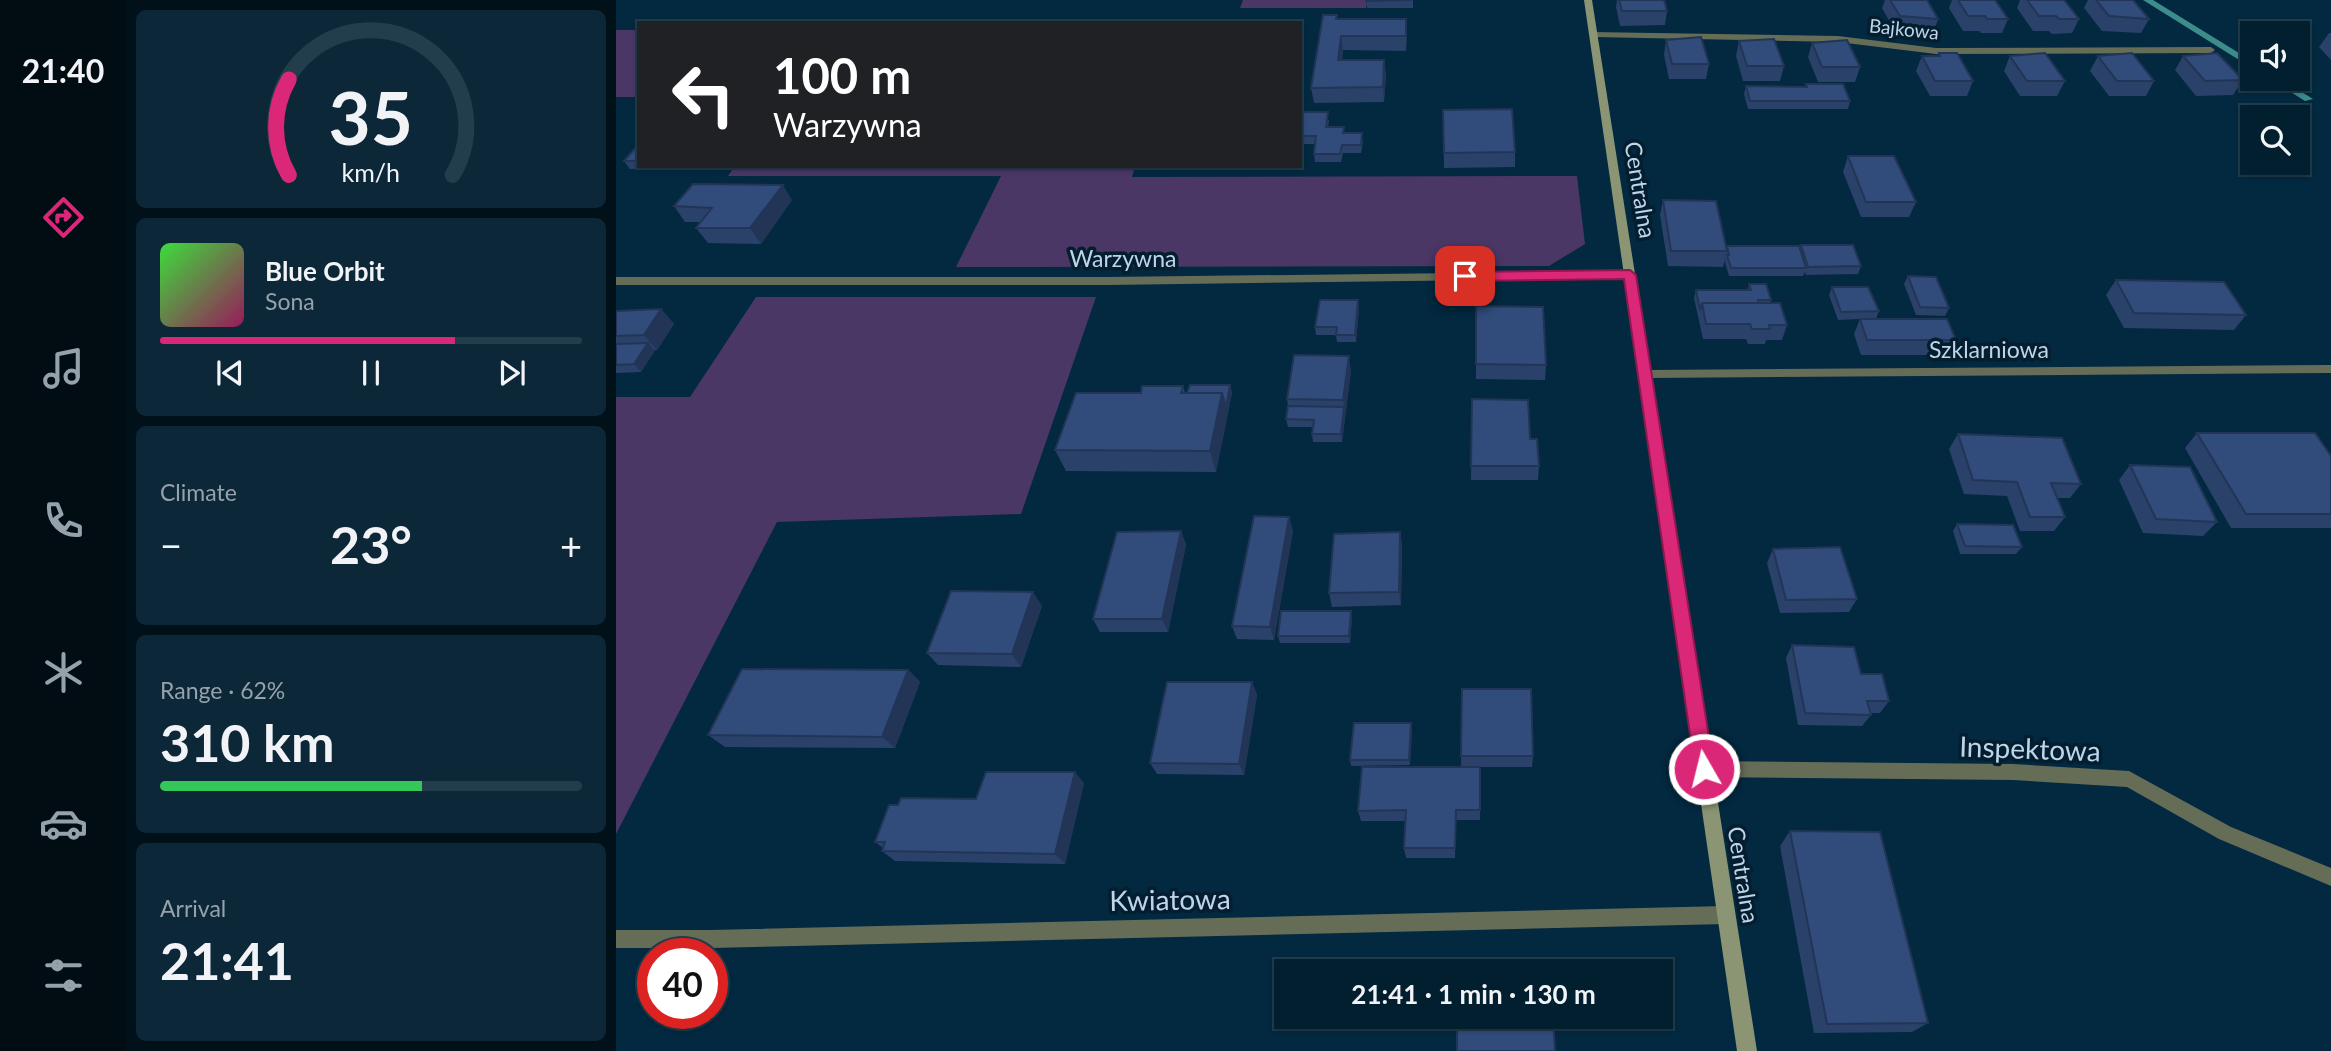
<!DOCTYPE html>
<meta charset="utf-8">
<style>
:root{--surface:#021f30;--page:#0c2738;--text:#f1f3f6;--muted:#96a2ab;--line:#233d4c;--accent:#db2777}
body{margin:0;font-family:Lato,sans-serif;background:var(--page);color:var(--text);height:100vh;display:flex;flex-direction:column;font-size:26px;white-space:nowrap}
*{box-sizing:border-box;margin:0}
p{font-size:23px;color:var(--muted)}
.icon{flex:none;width:38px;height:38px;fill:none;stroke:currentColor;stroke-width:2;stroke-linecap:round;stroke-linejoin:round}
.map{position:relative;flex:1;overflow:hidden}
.details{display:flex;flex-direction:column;gap:10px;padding:10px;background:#01111a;width:490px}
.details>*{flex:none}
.guide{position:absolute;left:21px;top:21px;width:665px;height:147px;border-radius:0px;box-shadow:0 2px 5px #0004,0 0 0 2px var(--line);background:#202124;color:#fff;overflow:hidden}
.fabs{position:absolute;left:1624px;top:21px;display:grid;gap:14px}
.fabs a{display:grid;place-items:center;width:70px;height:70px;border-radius:0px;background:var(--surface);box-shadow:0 2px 5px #0004,0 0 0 2px var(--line);font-size:35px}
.speed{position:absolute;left:21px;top:938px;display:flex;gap:14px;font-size:35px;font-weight:700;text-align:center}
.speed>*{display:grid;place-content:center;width:91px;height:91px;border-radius:50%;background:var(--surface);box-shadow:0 2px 5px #0004,0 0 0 2px var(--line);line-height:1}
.speed .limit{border:10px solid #d22;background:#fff;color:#111}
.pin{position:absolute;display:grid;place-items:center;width:60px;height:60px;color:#fff;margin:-30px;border-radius:14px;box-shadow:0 4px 10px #0006}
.me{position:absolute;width:77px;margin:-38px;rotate:352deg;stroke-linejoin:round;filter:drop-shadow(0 0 5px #0008)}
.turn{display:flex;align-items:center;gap:24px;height:147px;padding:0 21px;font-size:32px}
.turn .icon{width:91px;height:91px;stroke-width:2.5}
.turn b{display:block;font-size:49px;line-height:60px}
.big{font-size:52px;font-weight:700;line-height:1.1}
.details .widget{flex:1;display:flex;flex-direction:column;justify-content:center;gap:10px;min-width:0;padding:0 24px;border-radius:10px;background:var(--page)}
.details .dial{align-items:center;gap:0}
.dial svg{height:182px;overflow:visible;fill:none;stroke:var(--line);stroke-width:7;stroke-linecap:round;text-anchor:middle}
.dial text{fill:var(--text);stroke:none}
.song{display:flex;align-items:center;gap:21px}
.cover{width:84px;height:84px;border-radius:10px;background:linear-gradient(135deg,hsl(120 70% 55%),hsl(330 70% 35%))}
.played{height:7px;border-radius:4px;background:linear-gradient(90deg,var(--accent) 70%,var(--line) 70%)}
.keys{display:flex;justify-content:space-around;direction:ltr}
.heat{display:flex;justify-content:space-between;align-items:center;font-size:38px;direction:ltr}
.charge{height:10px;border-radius:5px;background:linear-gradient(90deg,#34c759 62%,var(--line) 0)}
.trip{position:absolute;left:658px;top:959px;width:399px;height:70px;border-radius:0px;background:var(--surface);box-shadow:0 2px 5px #0004,0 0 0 2px var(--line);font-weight:700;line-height:70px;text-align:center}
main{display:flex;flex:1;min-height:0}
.menu{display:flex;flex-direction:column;width:126px;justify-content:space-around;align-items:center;background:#010c13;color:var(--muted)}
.menu .icon{width:49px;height:49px}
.menu .selected{color:var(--accent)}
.menu b{font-size:32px;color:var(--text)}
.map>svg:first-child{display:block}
</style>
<main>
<nav class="menu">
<b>21:40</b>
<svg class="icon selected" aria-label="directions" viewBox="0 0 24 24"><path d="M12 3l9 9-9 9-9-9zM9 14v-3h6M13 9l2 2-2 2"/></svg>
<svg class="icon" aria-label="music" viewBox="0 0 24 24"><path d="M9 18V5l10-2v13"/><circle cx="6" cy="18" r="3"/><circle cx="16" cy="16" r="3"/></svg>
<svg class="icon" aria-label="phone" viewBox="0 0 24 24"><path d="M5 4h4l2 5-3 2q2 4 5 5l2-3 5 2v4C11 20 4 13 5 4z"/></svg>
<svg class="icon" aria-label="climate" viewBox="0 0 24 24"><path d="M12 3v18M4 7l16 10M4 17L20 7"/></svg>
<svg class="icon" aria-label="car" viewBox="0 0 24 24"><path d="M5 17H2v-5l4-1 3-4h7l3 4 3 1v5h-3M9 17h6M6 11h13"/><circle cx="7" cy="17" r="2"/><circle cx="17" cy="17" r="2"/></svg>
<svg class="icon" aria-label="filters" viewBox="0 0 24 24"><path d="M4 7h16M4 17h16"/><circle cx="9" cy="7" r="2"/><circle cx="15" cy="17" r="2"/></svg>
</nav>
<section class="details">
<div class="widget dial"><svg viewBox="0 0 100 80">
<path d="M14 69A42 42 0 1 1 86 69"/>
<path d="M14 69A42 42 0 0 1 14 27" stroke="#db2777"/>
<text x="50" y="56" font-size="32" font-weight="700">35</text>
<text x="50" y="72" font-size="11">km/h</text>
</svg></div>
<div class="widget">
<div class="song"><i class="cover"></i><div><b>Blue Orbit</b><p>Sona</p></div></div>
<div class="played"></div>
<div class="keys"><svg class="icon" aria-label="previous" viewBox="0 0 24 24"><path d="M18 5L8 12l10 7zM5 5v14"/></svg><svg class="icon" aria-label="pause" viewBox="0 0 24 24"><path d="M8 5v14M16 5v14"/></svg><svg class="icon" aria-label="next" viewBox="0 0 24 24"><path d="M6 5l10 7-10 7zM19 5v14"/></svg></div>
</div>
<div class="widget"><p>Climate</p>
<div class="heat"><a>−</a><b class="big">23°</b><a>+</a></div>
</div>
<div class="widget"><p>Range · 62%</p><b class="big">310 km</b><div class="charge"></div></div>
<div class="widget"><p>Arrival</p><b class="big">21:41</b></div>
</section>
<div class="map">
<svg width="1715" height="1051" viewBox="0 0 1715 1051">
<rect width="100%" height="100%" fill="#022940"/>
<g fill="#4a3765">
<polygon points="627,0 751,0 750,8 624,8"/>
<rect x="0" y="30" width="23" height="67"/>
<polygon points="119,166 519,166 516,177 961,176 969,244 933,266 340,267 385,176 112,176"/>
<polygon points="140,297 480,297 405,514 161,522 0,834 0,397 74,397"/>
</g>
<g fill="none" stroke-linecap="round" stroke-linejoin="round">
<g fill="#3b8c8a" fill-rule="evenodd">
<polygon points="1527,0 1537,0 1636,61 1636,68"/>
<polygon points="1654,79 1665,79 1697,99 1689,101"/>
</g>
<g fill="#666d57" fill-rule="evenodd">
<polygon points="975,32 1222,36 1320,48 1595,47 1599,50 1595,53 1320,54 1222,42 978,37 975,36"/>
<polygon points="1014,271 1020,275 1018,278 492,285 0,285 0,277 492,277"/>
<polygon points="1715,365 1715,373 1031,378 1025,374 1031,370"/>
<polygon points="1088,761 1397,764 1513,771 1615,827 1715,868 1715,886 1603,839 1511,787 1397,780 1088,777 1082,775 1080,769 1082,763"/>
<polygon points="1110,906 1116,909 1119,915 1116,921 1110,924 95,948 0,948 0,930 95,930"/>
</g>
<polygon fill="#8b9573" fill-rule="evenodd" points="968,0 976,0 1141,1051 1121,1051"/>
</g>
<g fill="#2a416a">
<polygon points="750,0 797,0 797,8 751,8"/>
<polygon points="1001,0 1048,0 1051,11 1049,25 1004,26 1000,7"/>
<polygon points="1269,0 1311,0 1322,19 1317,33 1279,31 1266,8"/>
<polygon points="1336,0 1379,0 1392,19 1386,33 1365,33 1363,31 1347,31 1333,8"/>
<polygon points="1404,0 1448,0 1463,19 1456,33 1436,34 1433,31 1417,31 1401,8"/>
<polygon points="1472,0 1517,0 1533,19 1525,33 1486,31 1468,8"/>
<polygon points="721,19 791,33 790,51 727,50 726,60 768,60 770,75 768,102 698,103 695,88"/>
<polygon points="1713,33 1715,33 1715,60 1703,47"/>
<polygon points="1050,40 1093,64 1090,79 1053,79 1048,55"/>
<polygon points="1123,41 1168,66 1164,81 1127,81 1120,56"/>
<polygon points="1196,43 1244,67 1239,82 1202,82 1192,57"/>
<polygon points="1323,53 1357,81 1351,96 1314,96 1300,71 1306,56 1322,56"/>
<polygon points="1394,56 1449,81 1441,96 1404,96 1388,71"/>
<polygon points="1482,56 1538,81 1530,96 1493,96 1474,71"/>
<polygon points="1567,56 1627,80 1617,95 1580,96 1559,70"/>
<polygon points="1190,84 1234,101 1232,109 1132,109 1128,94 1130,86 1189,87"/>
<polygon points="827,110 899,152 899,167 828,168"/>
<polygon points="684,112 713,120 712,127 747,141 745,153 727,153 725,162 699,162 698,154 699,144 684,144"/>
<polygon points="23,144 23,166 56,166 54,169 14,169 8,161"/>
<polygon points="1232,156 1300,202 1293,217 1245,217 1227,172"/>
<polygon points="176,200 145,244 92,243 80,228 84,222 69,222 58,206"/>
<polygon points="1047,200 1111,248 1111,246 1184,248 1185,245 1245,266 1242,274 1190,275 1189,272 1187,276 1113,276 1109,262 1110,257 1107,267 1052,266 1044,215"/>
<polygon points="1292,276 1333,308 1329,316 1300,315 1288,284"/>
<polygon points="1500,280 1630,315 1618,330 1508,328 1490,295"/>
<polygon points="1133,284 1155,300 1154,303 1171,325 1166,340 1150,340 1149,344 1132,344 1130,339 1087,339 1078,298 1080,290 1132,290"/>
<polygon points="1216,287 1263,311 1260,319 1340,340 1333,355 1245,355 1238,334 1244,319 1222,320 1213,295"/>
<polygon points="860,306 930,365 929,380 860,379"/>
<polygon points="743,308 740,342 721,342 720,335 700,335 699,327"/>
<polygon points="45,309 58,324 41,350 38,350 25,372 0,373 0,311"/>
<polygon points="735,371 726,442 697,442 696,434 697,427 672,427 670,419 672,406 671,399"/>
<polygon points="614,385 616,393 600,472 450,471 439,450 525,393 567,386 569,393"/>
<polygon points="856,399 914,439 923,466 922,480 855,480"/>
<polygon points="1581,433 1715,456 1715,528 1615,528 1569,448"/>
<polygon points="1342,434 1465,484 1454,498 1441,498 1449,517 1438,531 1404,531 1391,496 1348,494 1333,449"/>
<polygon points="1514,465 1601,522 1587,536 1527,533 1503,480"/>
<polygon points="673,517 677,531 658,640 621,639 616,626"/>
<polygon points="1341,524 1406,547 1400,554 1344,554 1337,531"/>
<polygon points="565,531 570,545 552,632 484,632 477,619"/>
<polygon points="784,532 786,546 785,605 716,607 713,593"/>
<polygon points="1157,549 1241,599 1233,612 1164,613 1151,563"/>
<polygon points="426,606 405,667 322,665 311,653"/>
<polygon points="736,618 734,643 664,643 662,636"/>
<polygon points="1176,645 1245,674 1273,701 1264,713 1254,713 1255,715 1246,726 1182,725 1170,658"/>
<polygon points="292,670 304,682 279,748 109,747 92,735"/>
<polygon points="636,682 641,695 628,775 541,774 534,763"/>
<polygon points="846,689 917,756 916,767 864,767 864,820 840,820 839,858 790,858 788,848 790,821 745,821 742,811 845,767"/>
<polygon points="795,723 796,729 794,765 735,766 734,760"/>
<polygon points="468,783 449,864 279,861 266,851 267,848 259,842 282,805 360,799"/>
<polygon points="1174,831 1312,1023 1296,1032 1198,1033 1164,846"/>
</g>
<g fill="#223556">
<polygon points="725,36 727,50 724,75 722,60"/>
<polygon points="768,60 770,75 768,102 767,87"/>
<polygon points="167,185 176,200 145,244 134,228"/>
<polygon points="742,300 743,308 740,342 739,335"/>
<polygon points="45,309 58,324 41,350 28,335"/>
<polygon points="32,343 39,351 25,372 18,364"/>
<polygon points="733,356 735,371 726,442 725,434 728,407 727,400"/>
<polygon points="614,385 616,393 600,472 594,451 606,393"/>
<polygon points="673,517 677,531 658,640 654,627"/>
<polygon points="565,531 570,545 552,632 546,619"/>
<polygon points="784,532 786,546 785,605 783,592"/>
<polygon points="417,592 426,606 405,667 396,654"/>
<polygon points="735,611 736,618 734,643 733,636"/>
<polygon points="292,670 304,682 279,748 266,737"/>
<polygon points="636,682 641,695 628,775 623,764"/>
<polygon points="795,723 796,729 794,765 793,760"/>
<polygon points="459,772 468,783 449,864 439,854"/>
</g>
<g fill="#314c7b" stroke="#223556" stroke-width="2">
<polygon points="750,0 796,0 750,1"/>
<polygon points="1003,0 1048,0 1051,11 1006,11"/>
<polygon points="1274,0 1311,0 1322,19 1284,16"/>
<polygon points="1342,0 1379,0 1392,19 1371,19 1369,16 1352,16"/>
<polygon points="1411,0 1448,0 1463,19 1443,19 1440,16 1423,16"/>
<polygon points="1480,0 1517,0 1533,19 1493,16"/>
<polygon points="707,15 721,15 720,19 790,19 790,36 725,36 722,60 768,60 767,87 695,88"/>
<polygon points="1085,37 1093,64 1056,64 1050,40"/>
<polygon points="1158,39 1168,66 1131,66 1123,41"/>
<polygon points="1231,40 1244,67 1206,67 1196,43"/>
<polygon points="1323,53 1341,53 1357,81 1319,81 1306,56 1324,56"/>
<polygon points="1429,53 1449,81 1411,81 1394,56"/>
<polygon points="1516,53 1538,81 1501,81 1482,56"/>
<polygon points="1601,53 1627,80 1589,81 1567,56"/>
<polygon points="1190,84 1227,84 1234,101 1134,101 1130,86 1191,87"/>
<polygon points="896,109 899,152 828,153 827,110"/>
<polygon points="684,112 712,112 710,127 728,127 727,133 746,133 745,145 726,145 724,154 698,154 700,136 684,136"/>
<polygon points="23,144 23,161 8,161"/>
<polygon points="1232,156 1278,156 1300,202 1250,202"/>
<polygon points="77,184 167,185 134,228 80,228 96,208 58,206"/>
<polygon points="1047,200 1100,201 1111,251 1055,251"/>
<polygon points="1185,245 1237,245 1245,266 1192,267"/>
<polygon points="1111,246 1183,246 1190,268 1115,268 1111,255 1113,255"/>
<polygon points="1292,276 1320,277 1333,308 1304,307"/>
<polygon points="1500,280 1608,282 1630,315 1518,313"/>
<polygon points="1133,284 1150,284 1155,300 1142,300 1142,303 1086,303 1084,310 1080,290 1135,290"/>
<polygon points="1216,287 1252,287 1263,311 1225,312"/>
<polygon points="704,300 742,300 739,335 720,335 721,327 699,327"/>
<polygon points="1086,303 1164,303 1171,325 1153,325 1154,329 1136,329 1134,324 1090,324"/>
<polygon points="860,306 927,307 930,365 860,364"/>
<polygon points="45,309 28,335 0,336 0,311"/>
<polygon points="1244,319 1331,319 1340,340 1251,340"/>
<polygon points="32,343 18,364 0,365 0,344"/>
<polygon points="678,355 733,356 727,400 671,399"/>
<polygon points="574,385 614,385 610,407 606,393 571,393"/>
<polygon points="526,386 567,386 565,393 606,393 594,451 439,450 460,393 525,393"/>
<polygon points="856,399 912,400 914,439 921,439 923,466 855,466"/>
<polygon points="672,406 728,407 725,434 696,434 698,420 670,419"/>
<polygon points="1581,433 1699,433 1715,456 1715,514 1630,514"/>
<polygon points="1342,434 1446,438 1465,484 1435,483 1449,517 1414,517 1401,482 1357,480"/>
<polygon points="1514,465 1574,467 1601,522 1540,519"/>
<polygon points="638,516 673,517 654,627 616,626"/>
<polygon points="1341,524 1397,525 1406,547 1349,546"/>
<polygon points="565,531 546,619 477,619 501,532"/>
<polygon points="784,532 783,592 713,593 718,534"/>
<polygon points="1224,547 1241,599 1170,600 1157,549"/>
<polygon points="335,591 417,592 396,654 311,653"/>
<polygon points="665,611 735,611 733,636 662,636"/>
<polygon points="1176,645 1238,647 1245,674 1266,674 1273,701 1251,701 1255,715 1189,713"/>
<polygon points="126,669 292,670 266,737 92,735"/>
<polygon points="551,682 636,682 623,764 534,763"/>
<polygon points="846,689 915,689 917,756 845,756"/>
<polygon points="738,723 795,723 793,760 734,760"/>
<polygon points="746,767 864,767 864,810 840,810 839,848 788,848 790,810 742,811"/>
<polygon points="370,772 459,772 439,854 266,851 269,842 259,842 273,805 282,805 285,798 360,799"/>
<polygon points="1174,831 1264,832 1312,1023 1211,1024"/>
<polygon points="934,970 934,971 894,971"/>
<polygon points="841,1017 937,1017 939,1051 841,1051"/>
</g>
<polygon fill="#db2777" stroke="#8e194d" stroke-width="2" points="1014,270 1020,275 1098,769 1095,775 1088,778 1081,775 1079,769 1008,279 849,281 842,276 849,272"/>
<g text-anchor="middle" stroke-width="7" stroke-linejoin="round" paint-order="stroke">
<g font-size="19" fill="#bdd5e9" stroke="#051e2f">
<text transform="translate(1288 29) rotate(6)" y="7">Bajkowa</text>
</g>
<g font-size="23" fill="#bdd5e9" stroke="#051e2f">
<text transform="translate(1024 190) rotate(81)" y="8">Centralna</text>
<text x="507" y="267">Warzywna</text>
<text x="1373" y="358">Szklarniowa</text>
<text transform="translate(1127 875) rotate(81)" y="8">Centralna</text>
</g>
<g font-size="28" fill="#bdd5e9" stroke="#051e2f">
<text transform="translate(1414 749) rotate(2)" y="10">Inspektowa</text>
<text transform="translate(554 900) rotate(-1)" y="10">Kwiatowa</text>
</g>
</g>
</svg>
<div class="fabs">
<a><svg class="icon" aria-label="sound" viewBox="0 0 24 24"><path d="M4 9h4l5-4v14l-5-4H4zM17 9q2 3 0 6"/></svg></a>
<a><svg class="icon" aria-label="search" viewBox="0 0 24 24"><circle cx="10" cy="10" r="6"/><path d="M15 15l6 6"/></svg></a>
</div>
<div class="speed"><div class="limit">40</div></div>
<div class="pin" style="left:849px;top:276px;background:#d93025"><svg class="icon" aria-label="arrive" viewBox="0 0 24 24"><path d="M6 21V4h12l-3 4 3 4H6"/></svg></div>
<svg class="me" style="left:1088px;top:769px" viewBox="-20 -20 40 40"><circle r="17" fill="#db2777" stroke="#fff" stroke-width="3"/><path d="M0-11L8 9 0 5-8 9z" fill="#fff"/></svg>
<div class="trip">21:41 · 1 min · 130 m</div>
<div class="guide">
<div class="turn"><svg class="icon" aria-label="left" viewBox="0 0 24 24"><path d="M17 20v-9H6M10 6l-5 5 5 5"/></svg><div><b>100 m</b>Warzywna</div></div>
</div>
</div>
</main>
